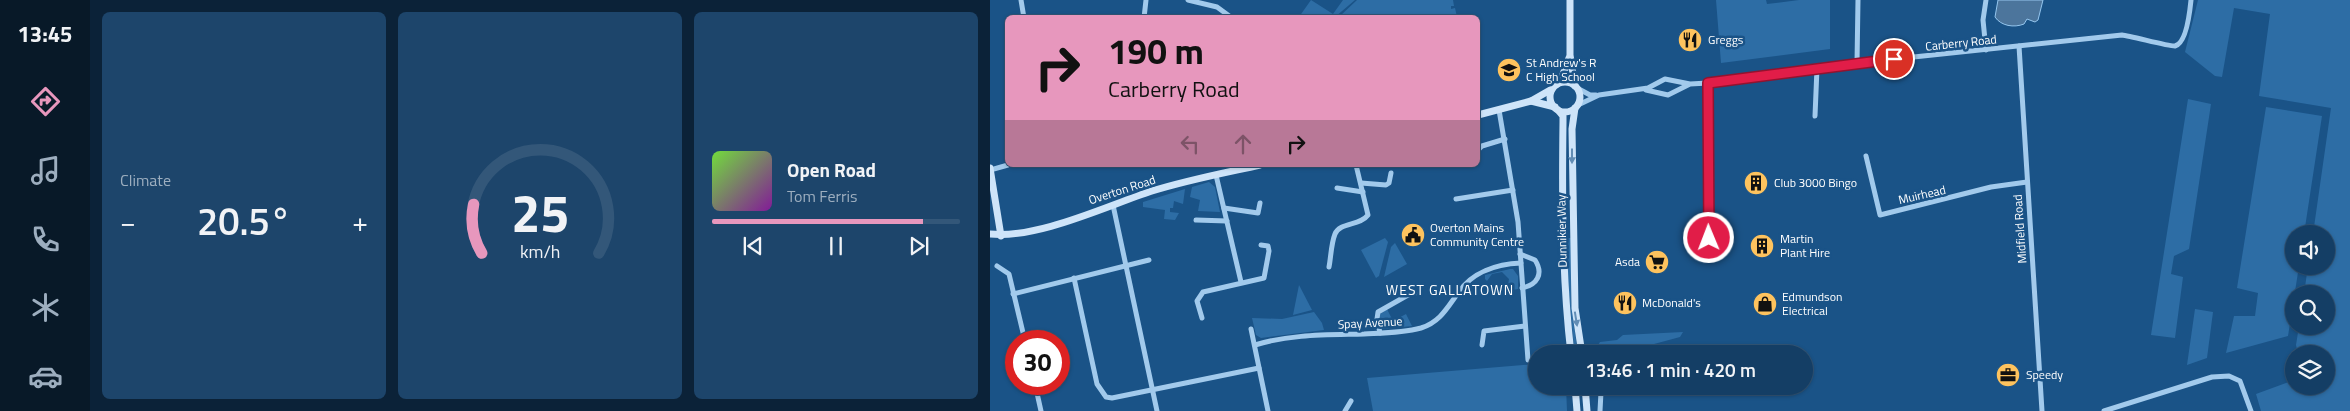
<!DOCTYPE html>
<meta charset="utf-8">
<style>
:root{--surface:#143e65;--page:#1d456b;--text:#f1f3f6;--muted:#9daebf;--line:#335779;--accent:#e797bd}
body{margin:0;font-family:"Titillium Web",sans-serif;background:var(--page);color:var(--text);height:100vh;display:flex;flex-direction:column;font-size:19px;white-space:nowrap}
*{box-sizing:border-box;margin:0}
p{font-size:16px;color:var(--muted)}
.icon{flex:none;width:28px;height:28px;fill:none;stroke:currentColor;stroke-width:2;stroke-linecap:round;stroke-linejoin:round}
.map{position:relative;flex:1;overflow:hidden}
.side{display:flex;flex-direction:column;gap:12px;padding:12px;background:#0b2238;width:900px}
.side>*{flex:none}
.top-card{position:absolute;left:15px;top:15px;width:475px;height:152px;border-radius:8px;box-shadow:0 1px 4px #0004,0 0 0 1px var(--line);background:#e797bd;color:#111;overflow:hidden}
.fabs{position:absolute;left:1295px;top:225px;display:grid;gap:10px}
.fabs a{display:grid;place-items:center;width:50px;height:50px;border-radius:50%;background:var(--surface);box-shadow:0 1px 4px #0004,0 0 0 1px var(--line);font-size:25px}
.speed{position:absolute;left:15px;top:330px;display:flex;gap:10px;font-size:25px;font-weight:700;text-align:center}
.speed>*{display:grid;place-content:center;width:65px;height:65px;border-radius:50%;background:var(--surface);box-shadow:0 1px 4px #0004,0 0 0 1px var(--line);line-height:1}
.speed .limit{border:8px solid #d22;background:#fff;color:#111}
.pin{position:absolute;display:grid;place-items:center;width:42px;height:42px;color:#fff;margin:-21px;border:2px solid #fff;border-radius:50%;box-shadow:0 1px 5px #0007}
.me{position:absolute;width:55px;margin:-28px;rotate:359deg;stroke-linejoin:round;filter:drop-shadow(0 0 4px #0008)}
.turn{display:flex;align-items:center;gap:18px;height:105px;padding:0 20px;font-size:22px}
.turn .icon{width:65px;height:65px;stroke-width:2.5}
.turn b{display:block;font-size:35px;line-height:42px}
.lanes{display:flex;align-items:center;height:48px;padding:0 20px;background:#0003;justify-content:center;gap:25px;direction:ltr}
.lanes .off{opacity:.35}
.big{font-size:38px;font-weight:600;line-height:1.1}
.side .widget{flex:1;display:flex;flex-direction:column;justify-content:center;gap:8px;min-width:0;padding:0 18px;border-radius:8px;background:var(--page)}
.side .dial{align-items:center;gap:0}
.dial svg{height:130px;overflow:visible;fill:none;stroke:var(--line);stroke-width:7;stroke-linecap:round;text-anchor:middle}
.dial text{fill:var(--text);stroke:none}
.song{display:flex;align-items:center;gap:15px}
.cover{width:60px;height:60px;border-radius:8px;background:linear-gradient(135deg,hsl(100 70% 55%),hsl(290 70% 35%))}
.played{height:5px;border-radius:2px;background:linear-gradient(90deg,var(--accent) 85%,var(--line) 85%)}
.keys{display:flex;justify-content:space-around;direction:ltr}
.heat{display:flex;justify-content:space-between;align-items:center;font-size:28px;direction:ltr}
.side .tiles{flex:1;display:grid;gap:12px;grid-template-columns:repeat(3,1fr)}
.trip{position:absolute;left:538px;top:345px;width:285px;height:50px;border-radius:25px;background:var(--surface);box-shadow:0 1px 4px #0004,0 0 0 1px var(--line);font-weight:600;line-height:50px;text-align:center}
main{display:flex;flex:1;min-height:0}
.dock{display:flex;flex-direction:column;width:90px;justify-content:space-around;align-items:center;background:#081928;color:var(--muted)}
.dock .icon{width:35px;height:35px}
.dock .selected{color:var(--accent)}
.dock b{font-size:22px;color:var(--text)}
.map>svg:first-child{display:block}
</style>
<main>
<nav class="dock">
<b>13:45</b>
<svg class="icon selected" aria-label="directions" viewBox="0 0 24 24"><path d="M12 3l9 9-9 9-9-9zM9 14v-3h6M13 9l2 2-2 2"/></svg>
<svg class="icon" aria-label="music" viewBox="0 0 24 24"><path d="M9 18V5l10-2v13"/><circle cx="6" cy="18" r="3"/><circle cx="16" cy="16" r="3"/></svg>
<svg class="icon" aria-label="phone" viewBox="0 0 24 24"><path d="M5 4h4l2 5-3 2q2 4 5 5l2-3 5 2v4C11 20 4 13 5 4z"/></svg>
<svg class="icon" aria-label="climate" viewBox="0 0 24 24"><path d="M12 3v18M4 7l16 10M4 17L20 7"/></svg>
<svg class="icon" aria-label="car" viewBox="0 0 24 24"><path d="M5 17H2v-5l4-1 3-4h7l3 4 3 1v5h-3M9 17h6M6 11h13"/><circle cx="7" cy="17" r="2"/><circle cx="17" cy="17" r="2"/></svg>
</nav>
<section class="side">
<div class="tiles">
<div class="widget"><p>Climate</p>
<div class="heat"><a>−</a><b class="big">20.5°</b><a>+</a></div>
</div>
<div class="widget dial"><svg viewBox="0 0 100 80">
<path d="M14 69A42 42 0 1 1 86 69"/>
<path d="M14 69A42 42 0 0 1 9 39" stroke="#e797bd"/>
<text x="50" y="56" font-size="32" font-weight="700">25</text>
<text x="50" y="72" font-size="11">km/h</text>
</svg></div>
<div class="widget">
<div class="song"><i class="cover"></i><div><b>Open Road</b><p>Tom Ferris</p></div></div>
<div class="played"></div>
<div class="keys"><svg class="icon" aria-label="previous" viewBox="0 0 24 24"><path d="M18 5L8 12l10 7zM5 5v14"/></svg><svg class="icon" aria-label="pause" viewBox="0 0 24 24"><path d="M8 5v14M16 5v14"/></svg><svg class="icon" aria-label="next" viewBox="0 0 24 24"><path d="M6 5l10 7-10 7zM19 5v14"/></svg></div>
</div>
</div>
</section>
<div class="map">
<svg width="1360" height="411" viewBox="0 0 1360 411">
<rect width="100%" height="100%" fill="#1a5387"/>
<g fill="#2d6da5">
<polygon points="321,0 343,14 353,0 365,0 345,17 309,17"/>
<polygon points="367,0 463,0 464,6 461,6 461,9 465,8 467,17 349,17"/>
<polygon points="726,0 776,0 777,4 809,0 840,0 840,49 731,63"/>
<polygon points="1208,0 1360,0 1360,411 1271,411 1266,394 1304,380 1304,386 1336,386 1336,354 1308,354 1306,345 1309,326 1336,326 1336,294 1314,294 1318,266 1336,266 1336,234 1323,234 1341,108 1269,96 1280,14 1244,8 1232,77 1225,76 1195,52"/>
<polygon points="1198,99 1221,104 1199,249 1184,256 1181,274 1193,277 1185,338 1161,335"/>
<polygon points="1276,107 1332,116 1314,234 1304,234 1304,266 1309,266 1298,336 1236,353 1244,316 1265,316 1268,293 1247,288"/>
<polygon points="219,182 225,187 230,212 208,211 210,200 200,197 202,187"/>
<polygon points="195,189 193,204 184,201 183,208 180,208 180,212 189,213 185,220 174,219 175,210 153,207 153,202"/>
<polygon points="395,238 398,242 389,276 386,278 371,250"/>
<polygon points="578,238 581,238 581,302 587,348 584,348 578,282"/>
<polygon points="405,243 417,264 394,277 401,247"/>
<polygon points="520,269 523,269 528,276 528,289 517,291 519,279 512,272 502,274 497,281 495,279 495,275"/>
<polygon points="309,285 322,310 303,315"/>
<polygon points="397,309 403,321 416,314 422,326 393,329 390,326 390,314"/>
<polygon points="1205,309 1223,312 1217,358 1197,365"/>
<polygon points="324,312 332,323 334,330 271,338 266,335 262,318 292,319"/>
<polygon points="693,332 690,337 627,354 602,354 610,342 627,340 633,335"/>
<polygon points="546,364 546,386 576,386 577,411 383,411 377,378"/>
</g>
<path fill="#4c759c" stroke="#95c6ee" d="M1008,0H1053L1048,20L1045,22L1037,19L1034,24C1024,28 1011,26 1005,17Z"/>
<g fill="none" stroke-linecap="round" stroke-linejoin="round">
<g stroke="#a2caec" stroke-width="5">
<polyline points="31,0 34,18"/>
<polyline points="198,0 227,7 242,18"/>
<polyline points="154,18 156,0"/>
<polyline points="1029,46 1052,411"/>
<polyline points="996,50 993,20 996,0"/>
<polyline points="867,63 868,0"/>
<polyline points="718,83 719,238"/>
<polyline points="587,88 600,95 606,95"/>
<polyline points="656,90 678,95 698,85"/>
<path d="M588,105L609,95L658,88L675,79L700,84L718,83L867,63L1132,35C1141,36 1181,47 1185,46C1197,43 1200,10 1201,0"/>
<polyline points="509,110 528,222 538,360"/>
<polyline points="825,116 827,68"/>
<polyline points="488,150 492,146 515,139"/>
<polyline points="876,156 890,215 1001,187 1037,182"/>
<polyline points="0,170 18,165"/>
<polyline points="226,175 251,282"/>
<polyline points="371,183 396,185 399,183 401,173"/>
<polyline points="347,188 373,192"/>
<polyline points="466,199 523,190"/>
<polyline points="123,205 167,411"/>
<polyline points="234,208 268,213 270,203"/>
<polyline points="206,220 237,221"/>
<path d="M530,254L545,260C554,274 547,285 532,288"/>
<polyline points="7,266 19,274 35,341"/>
<path d="M339,267C341,257 341,244 345,234C350,222 370,226 378,215L366,165"/>
<polyline points="84,278 107,384 116,397 122,398 269,368"/>
<polyline points="23,294 159,260"/>
<polyline points="212,318 207,301 213,292 274,278 279,251 278,246 271,245"/>
<polyline points="261,329 278,411"/>
<polyline points="390,333 387,319 388,312 418,295 425,293"/>
<path d="M265,345C300,334 338,335 374,334C393,333 412,333 431,328C450,322 457,308 468,293C482,272 507,264 531,263"/>
<polyline points="492,345 494,331 535,326"/>
<polyline points="45,384 51,411"/>
<polyline points="355,411 361,401"/>
<polyline points="610,411 611,392 631,386"/>
<polyline points="1114,411 1222,377 1239,376 1250,381 1261,411"/>
</g>
<g stroke="#cee4f9" stroke-width="7">
<polyline points="580,0 580,55 585,86"/>
<circle cx="575" cy="97" r="15"/>
<polyline points="567,84 572,77 579,58"/>
<polyline points="541,101 565,107"/>
<polyline points="585,108 582,129 585,308 592,354"/>
<path d="M568,110L573,116V122C572,199 572,277 581,354"/>
<polyline points="488,115 541,101 562,89"/>
<polyline points="0,168 11,236"/>
<path d="M0,234C48,239 116,206 162,191C197,180 234,173 270,165"/>
<polyline points="585,386 587,411"/>
<polyline points="595,386 597,411"/>
</g>
</g>
<defs><path id="oneway-solid" d="M-6-.8H1V-3.2L6.5 0L1 3.2V.8H-6Z" transform="scale(1.25)"/></defs>
<g fill="#628db5">
<use href="#oneway-solid" transform="translate(582 156) rotate(90)"/>
<use href="#oneway-solid" transform="translate(586 319) rotate(81)"/>
</g>
<g fill="none" stroke-linecap="round" stroke-linejoin="round">
<g stroke="#92132f" stroke-width="12">
<polyline id="route" points="719,238 718,83 904,59"/>
</g>
<use href="#route" stroke="#e11d48" stroke-width="9"/>
</g>
<defs>
<g id="restaurant-disc" transform="scale(1.25)"><circle r="9.5" fill="#fec35e" stroke="#1a5387"/><path d="M-5-6h1v4h1v-4h1v4h1v-4h1v5L-1.5 .5V6h-2V.5L-5-1ZM5-6V6H3V1.5H1.5Q1.5-4 5-6Z" fill="#111"/></g>
<g id="school-disc" transform="scale(1.25)"><circle r="9.5" fill="#fec35e" stroke="#1a5387"/><path d="M0-5L7-2L0 1L-7-2ZM-4 1L0 2.5L4 1V4Q0 6-4 4Z" fill="#111"/></g>
<g id="building-disc" transform="scale(1.25)"><circle r="9.5" fill="#fec35e" stroke="#1a5387"/><path d="M-4-6H4V6H1V3H-1V6H-4ZM-2.5-4.3h1.7v1.8h-1.7ZM.8-4.3h1.7v1.8H.8ZM-2.5-1h1.7V.8h-1.7ZM.8-1h1.7V.8H.8Z" fill="#111"/></g>
<g id="civic-disc" transform="scale(1.25)"><circle r="9.5" fill="#fec35e" stroke="#1a5387"/><path d="M-.6-6.5H3V-4.5H.6V-3L4-1V1h2V6H-6V1h2V-1L-.6-3ZM-1.2 2.5V6h2.4V2.5Z" fill="#111"/></g>
<g id="supermarket-disc" transform="scale(1.25)"><circle r="9.5" fill="#fec35e" stroke="#1a5387"/><path d="M-6-5.5h2.5l.6 2H6L4.5 2H-2.5L-4.4-4H-6ZM-1.5 3.2a1.3 1.3 0 1 0 .1 0ZM3 3.2a1.3 1.3 0 1 0 .1 0Z" fill="#111"/></g>
<g id="shop-disc" transform="scale(1.25)"><circle r="9.5" fill="#fec35e" stroke="#1a5387"/><path d="M-5-2.5h2.3a2.7 3.5 0 0 1 5.4 0H5L5.5 6h-11ZM-1.5-2.5h3a1.5 2.3 0 0 0-3 0Z" fill="#111"/></g>
<g id="office-disc" transform="scale(1.25)"><circle r="9.5" fill="#fec35e" stroke="#1a5387"/><path d="M-6-3h4V-5.5h4V-3h4V5H-6ZM-1-4.5V-3h2v-1.5ZM-6 0V1H6V0Z" fill="#111"/></g>
</defs>
<g fill-rule="evenodd">
<use href="#restaurant-disc" x="700" y="40"/>
<use href="#school-disc" x="519" y="70"/>
<use href="#building-disc" x="766" y="183"/>
<use href="#civic-disc" x="423" y="235"/>
<use href="#building-disc" x="772" y="246"/>
<use href="#supermarket-disc" x="667" y="262"/>
<use href="#restaurant-disc" x="635" y="303"/>
<use href="#shop-disc" x="775" y="304"/>
<use href="#office-disc" x="1018" y="375"/>
</g>
<g text-anchor="middle" stroke-width="5" stroke-linejoin="round" paint-order="stroke">
<g font-size="12" fill="#fff" stroke="#1a5387" text-anchor="start">
<text x="718" y="44">Greggs</text>
<text x="536" y="67">St Andrew's R<tspan x="536" dy="14">C High School</tspan></text>
<text x="784" y="187">Club 3000 Bingo</text>
<text x="440" y="232">Overton Mains<tspan x="440" dy="14">Community Centre</tspan></text>
<text x="790" y="243">Martin<tspan x="790" dy="14">Plant Hire</tspan></text>
<text x="650" y="266" text-anchor="end">Asda</text>
<text x="792" y="301">Edmundson<tspan x="792" dy="14">Electrical</tspan></text>
<text x="652" y="307">McDonald's</text>
<text x="1036" y="379">Speedy</text>
</g>
<g font-size="12" fill="#fff" stroke="#1a5387">
<text transform="translate(971 43) rotate(-6)" y="4">Carberry Road</text>
<text transform="translate(132 190) rotate(-18)" y="4">Overton Road</text>
<text transform="translate(932 195) rotate(-13)" y="4">Muirhead</text>
<text transform="translate(1030 229) rotate(-94)" y="4">Midfield Road</text>
<text transform="translate(572 231) rotate(-91)" y="4">Dunnikier Way</text>
<text transform="translate(380 323) rotate(-3)" y="4">Spay Avenue</text>
</g>
<g font-size="14" letter-spacing="1" fill="#fff" stroke="#1a5387">
<text x="460" y="295">WEST GALLATOWN</text>
</g>
</g>
</svg>
<div class="fabs">
<a><svg class="icon" aria-label="sound" viewBox="0 0 24 24"><path d="M4 9h4l5-4v14l-5-4H4zM17 9q2 3 0 6"/></svg></a>
<a><svg class="icon" aria-label="search" viewBox="0 0 24 24"><circle cx="10" cy="10" r="6"/><path d="M15 15l6 6"/></svg></a>
<a><svg class="icon" aria-label="layers" viewBox="0 0 24 24"><path d="M12 4l9 5-9 5-9-5zM3 14l9 5 9-5"/></svg></a>
</div>
<div class="speed"><div class="limit">30</div></div>
<div class="pin" style="left:904px;top:59px;background:#d93025"><svg class="icon" aria-label="arrive" viewBox="0 0 24 24"><path d="M6 21V4h12l-3 4 3 4H6"/></svg></div>
<svg class="me" style="left:719px;top:238px" viewBox="-20 -20 40 40"><circle r="17" fill="#e11d48" stroke="#fff" stroke-width="3"/><path d="M0-11L8 9 0 5-8 9z" fill="#fff"/></svg>
<div class="trip">13:46 · 1 min · 420 m</div>
<div class="top-card">
<div class="turn"><svg class="icon" aria-label="right" viewBox="0 0 24 24"><path d="M7 20v-9h11M14 6l5 5-5 5"/></svg><div><b>190 m</b>Carberry Road</div></div>
<div class="lanes"><svg class="icon off" aria-label="left" viewBox="0 0 24 24"><path d="M17 20v-9H6M10 6l-5 5 5 5"/></svg><svg class="icon off" aria-label="ahead" viewBox="0 0 24 24"><path d="M12 20V5M6 11l6-6 6 6"/></svg><svg class="icon" aria-label="right" viewBox="0 0 24 24"><path d="M7 20v-9h11M14 6l5 5-5 5"/></svg></div>
</div>
</div>
</main>
